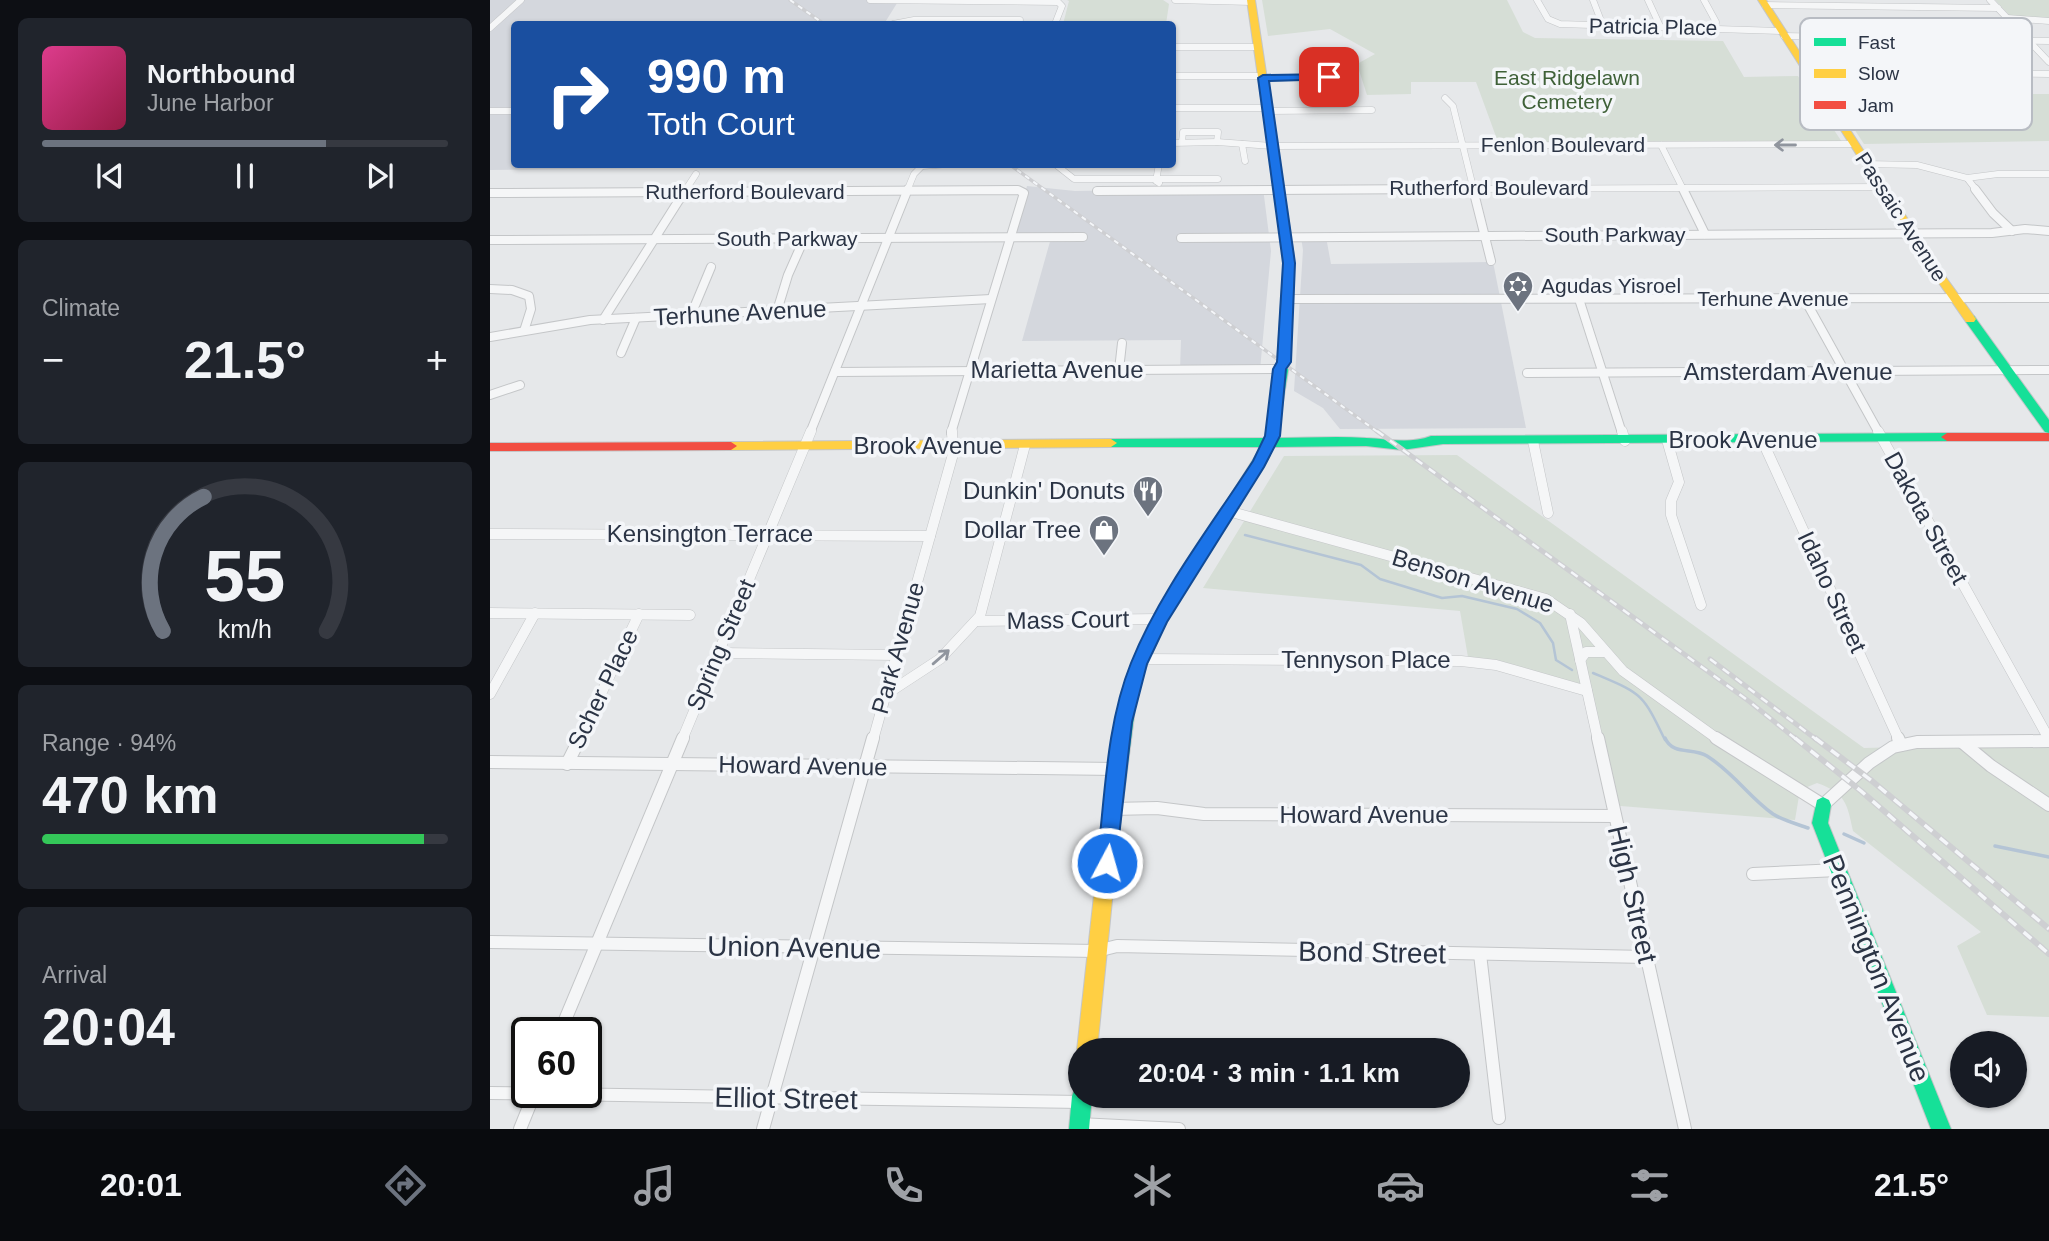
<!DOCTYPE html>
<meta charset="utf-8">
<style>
:root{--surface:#171b24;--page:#20242c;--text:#f1f3f6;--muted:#9ea1a6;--line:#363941;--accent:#6c737f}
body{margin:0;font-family:Arial,sans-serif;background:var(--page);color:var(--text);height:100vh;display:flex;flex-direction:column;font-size:26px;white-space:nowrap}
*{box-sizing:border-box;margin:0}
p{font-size:23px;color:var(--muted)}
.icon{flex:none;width:38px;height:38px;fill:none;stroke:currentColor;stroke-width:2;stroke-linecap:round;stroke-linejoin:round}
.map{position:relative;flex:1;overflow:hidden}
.details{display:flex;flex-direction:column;gap:18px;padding:18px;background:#0d0f14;width:490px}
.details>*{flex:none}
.guide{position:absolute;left:21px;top:21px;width:665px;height:147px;border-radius:7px;box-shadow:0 2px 5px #0004;background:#1a4fa0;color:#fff;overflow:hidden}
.fabs{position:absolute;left:1460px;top:1031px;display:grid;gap:14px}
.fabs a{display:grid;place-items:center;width:77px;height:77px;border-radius:50%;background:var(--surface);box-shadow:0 2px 5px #0004;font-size:35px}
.speed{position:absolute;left:21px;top:1017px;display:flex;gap:14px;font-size:35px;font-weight:700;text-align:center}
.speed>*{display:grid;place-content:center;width:91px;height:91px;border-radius:50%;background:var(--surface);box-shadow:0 2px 5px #0004;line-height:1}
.speed .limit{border:4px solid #111;border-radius:10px;background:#fff;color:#111}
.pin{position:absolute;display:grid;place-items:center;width:60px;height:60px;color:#fff;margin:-30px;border-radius:14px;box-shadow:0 4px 10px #0006}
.me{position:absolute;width:77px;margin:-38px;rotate:6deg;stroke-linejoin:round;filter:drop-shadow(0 0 5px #0008)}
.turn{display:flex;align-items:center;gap:24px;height:147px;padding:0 21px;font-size:32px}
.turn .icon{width:91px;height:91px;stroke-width:2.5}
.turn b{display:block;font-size:49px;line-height:60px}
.big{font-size:52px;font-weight:700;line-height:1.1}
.details .tile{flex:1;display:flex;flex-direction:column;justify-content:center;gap:10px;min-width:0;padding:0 24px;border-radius:10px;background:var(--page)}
.details .dial{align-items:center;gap:0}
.dial svg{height:182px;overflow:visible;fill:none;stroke:var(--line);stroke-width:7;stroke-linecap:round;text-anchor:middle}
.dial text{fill:var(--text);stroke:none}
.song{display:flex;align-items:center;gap:21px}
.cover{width:84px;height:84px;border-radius:10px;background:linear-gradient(135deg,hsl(330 70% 55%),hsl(340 70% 35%))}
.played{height:7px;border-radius:4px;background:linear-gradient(90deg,var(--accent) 70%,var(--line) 70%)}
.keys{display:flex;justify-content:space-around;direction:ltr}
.heat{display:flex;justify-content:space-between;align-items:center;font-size:38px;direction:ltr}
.charge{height:10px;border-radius:5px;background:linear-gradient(90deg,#34c759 94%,var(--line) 0)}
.trip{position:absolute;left:578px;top:1038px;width:402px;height:70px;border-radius:35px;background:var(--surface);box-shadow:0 2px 5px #0004;font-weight:700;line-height:70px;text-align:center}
.dock{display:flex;height:112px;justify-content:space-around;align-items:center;background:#090b0e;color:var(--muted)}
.dock .icon{width:49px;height:49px}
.dock .active{color:var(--accent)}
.dock b{font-size:32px;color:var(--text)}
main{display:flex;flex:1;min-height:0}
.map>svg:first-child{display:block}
</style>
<main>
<section class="details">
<div class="tile">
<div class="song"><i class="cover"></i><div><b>Northbound</b><p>June Harbor</p></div></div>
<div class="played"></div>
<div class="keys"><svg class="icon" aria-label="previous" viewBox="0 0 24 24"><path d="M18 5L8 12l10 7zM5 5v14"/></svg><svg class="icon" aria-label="pause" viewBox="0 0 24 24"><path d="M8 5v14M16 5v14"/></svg><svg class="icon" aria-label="next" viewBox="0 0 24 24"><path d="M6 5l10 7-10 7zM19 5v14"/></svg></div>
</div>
<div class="tile"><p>Climate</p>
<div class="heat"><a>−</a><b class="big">21.5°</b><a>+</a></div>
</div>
<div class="tile dial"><svg viewBox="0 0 100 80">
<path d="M14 69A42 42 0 1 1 86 69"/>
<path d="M14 69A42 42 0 0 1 32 10" stroke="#6c737f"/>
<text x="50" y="56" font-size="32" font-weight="700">55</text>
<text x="50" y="72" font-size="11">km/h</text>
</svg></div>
<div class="tile"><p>Range · 94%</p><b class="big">470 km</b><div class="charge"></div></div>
<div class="tile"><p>Arrival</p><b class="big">20:04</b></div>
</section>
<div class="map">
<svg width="1559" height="1129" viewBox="0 0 1559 1129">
<rect width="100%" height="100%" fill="#e6e8ea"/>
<g fill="#d4d7dd">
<polygon points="0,0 409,0 394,24 24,24 24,164 427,165 0,170"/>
<polygon points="537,186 585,191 773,188 781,251 770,370 690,370 691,340 532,341 561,238 523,238"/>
<polygon points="811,237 836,237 841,264 1003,262 1036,428 850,429 833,408 804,391 813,250"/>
</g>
<g fill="#d6ded6">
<polygon points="577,0 673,0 679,4 676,24 573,24 579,1"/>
<polygon points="772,0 1017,0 1033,32 1045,38 1233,41 1254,77 1308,76 1352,142 1008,142 986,82 921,82 921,94 877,95 867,64 885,54 840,29 778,36"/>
<polygon points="1505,0 1559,0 1559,19 1520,16"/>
<polygon points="1341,94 1559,94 1559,141 1374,144"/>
<path d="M967,455L1374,748L1559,743V1017L1497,1015L1467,946L1491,932L1363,831C1357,802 1355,793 1327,783L1310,790L1305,820L1118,805L1092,692L979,663L970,611L713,588L794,456Z"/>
</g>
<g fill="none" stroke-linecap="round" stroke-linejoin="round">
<g stroke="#b4c4d5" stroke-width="2.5">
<polyline points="755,535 871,565 890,579 952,598 972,596 1027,609 1050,623 1063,643 1066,660 1082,670"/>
<path d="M1103,673C1152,694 1152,692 1175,740"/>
</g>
<g stroke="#b4c4d5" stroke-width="3.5">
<path d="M1175,738C1183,756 1203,747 1217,756C1244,773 1259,797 1283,814C1292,820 1307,824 1318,828"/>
<polyline points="1354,834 1374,843"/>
<polyline points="1505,846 1559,857"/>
</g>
<g stroke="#c4c6c8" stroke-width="7">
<g id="street-far3">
<polyline points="380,0 568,2 572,6 565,24"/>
<polyline points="685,0 761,2"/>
<polyline points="1047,0 1058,19 1070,24 1291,31"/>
<polyline points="1103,0 1113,26"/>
<polyline points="1158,0 1170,26"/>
<polyline points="1214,0 1226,22 1225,27"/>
<polyline points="1500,0 1559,62"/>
<polyline points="1275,5 1508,8"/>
<polyline points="1517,18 1559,21"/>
<polyline points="403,24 424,20 530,20"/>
<polyline points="0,28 31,0"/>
<polyline points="1294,36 1559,41"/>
<polyline points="682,47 769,47"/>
<polyline points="1316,71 1559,74"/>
<polyline points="682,76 773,76"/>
<polyline points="773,78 861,77"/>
<polyline points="955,98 963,106 984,191"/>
<polyline points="682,108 777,108"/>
<polyline points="0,111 24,111"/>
<polyline points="778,111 882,110"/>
<polyline points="692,142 693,132 728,132 727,142"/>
<polyline points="682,143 727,142 782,146 1363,144"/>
<polyline points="752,144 755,161"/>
<polyline points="1171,145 1194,191"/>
<polyline points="565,164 584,179 728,179"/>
<polyline points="669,164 666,181 669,183"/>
<polyline points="1376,164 1427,165 1477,178 1508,174 1559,174"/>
<polyline points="1477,178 1487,191"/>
<polyline points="195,191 206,174"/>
<polyline points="349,191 530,191"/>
<polyline points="417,191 424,174 432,166 459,164"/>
<polyline points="607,191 1391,187"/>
</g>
</g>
<g stroke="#c4c6c8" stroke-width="10">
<g id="street-far2">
<polyline points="983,189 1001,261"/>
<polyline points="1193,189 1215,234"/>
<polyline points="1485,189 1503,213 1522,231"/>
<polyline points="607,191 947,189"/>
<polyline points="0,193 528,190 534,193 461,433"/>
<polyline points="691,238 1502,233 1535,229 1559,231"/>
<polyline points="0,240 593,237"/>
<polyline points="0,289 22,290 39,296 41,309 34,331"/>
<polyline points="1314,298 1389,433"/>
<polyline points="796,299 1559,298"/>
<polyline points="1089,299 1132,433"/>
<polyline points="287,311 298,275 314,239"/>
<polyline points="201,315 221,267"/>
<polyline points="113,320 196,189"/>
<polyline points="0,337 100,320 501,299"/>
<polyline points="131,353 146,318"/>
<polyline points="629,370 632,343"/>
<polyline points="345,372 790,369"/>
<polyline points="1037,373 1559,370"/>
<polyline points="0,395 30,385"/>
<polyline points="320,433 418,189"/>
</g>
</g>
<g stroke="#c4c6c8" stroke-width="11">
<g id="street-far1">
<polyline points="1132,431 1135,441"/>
<polyline points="1388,431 1559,739"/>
<polyline points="1177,440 1189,482 1181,501 1181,515 1211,605"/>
<polyline points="1272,440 1409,740"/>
<polyline points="1043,441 1058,513"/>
<polyline points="738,511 1056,599 1091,623 1133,671 1229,740"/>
<polyline points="0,534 440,536"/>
<polyline points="0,613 200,615"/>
<polyline points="1080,614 1108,740"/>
<polyline points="486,621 670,619"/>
<polyline points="228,653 406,655"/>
<polyline points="652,659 971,661 1006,665 1097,691"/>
<polyline points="1090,660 1096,652 1114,652"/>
<polyline points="0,694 45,613"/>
<polyline points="395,695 450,659 490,616 535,445"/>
<polyline points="89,740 149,614"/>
<polyline points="192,740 321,431"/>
<polyline points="383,740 463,454 462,431"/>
</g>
</g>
<g stroke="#c4c6c8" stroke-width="14">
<g id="street">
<polyline points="1108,738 1195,1129"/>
<polyline points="1226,738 1333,805 1379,763 1403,747 1427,742 1559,741"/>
<polyline points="1408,738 1411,745"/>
<polyline points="1472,742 1501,766 1559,805"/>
<polyline points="0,762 627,769"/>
<polyline points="77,764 90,738"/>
<polyline points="622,809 667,808 714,814 1125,816"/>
<polyline points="1263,874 1348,870"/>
<polyline points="0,942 607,951 627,946 1157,957"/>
<polyline points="990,954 1009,1118"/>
<polyline points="70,1032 193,738"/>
<polyline points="0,1093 591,1102"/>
<polyline points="589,1124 689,1129"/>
<polyline points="30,1129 45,1092"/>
<polyline points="273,1129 383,738"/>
</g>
</g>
<g stroke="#c4c6c8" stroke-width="2">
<g id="fast">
<polygon points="1480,315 1484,316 1559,420 1559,433 1555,432 1476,322 1476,316"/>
<path d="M793,361L799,365L787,438C817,438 847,436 876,438C899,439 920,444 941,436L1457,433L1463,437L1457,441L953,444L912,450L876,446L784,447L676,622L657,665L647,693L628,841L625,847L619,849L613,847L610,841L631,693L641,665L665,615L771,447H621L615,443L621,439L775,438L787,365Z"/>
<polygon points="1333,797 1339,800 1341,805 1338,823 1461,1129 1441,1129 1322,823 1327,800"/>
<polygon points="590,1087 590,1096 602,1096 599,1129 579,1129 582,1096 585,1089"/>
</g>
</g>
<g stroke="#c4c6c8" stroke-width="2">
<g id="slow">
<polygon points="757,0 765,0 804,257 799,365 793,369 787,365 794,257"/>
<polygon points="1268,0 1276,0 1452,272 1486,319 1484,322 1476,322 1442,273"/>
<polygon points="621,439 627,443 621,447 241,450 235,446 241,442"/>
<polygon points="619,833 625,835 628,841 607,1050 590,1050 590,1056 587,1050 610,841 613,835"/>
</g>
</g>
<g stroke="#c4c6c8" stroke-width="2">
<g id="jam">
<polygon points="1457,433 1559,433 1559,441 1457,441 1451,437"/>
<polygon points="241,442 247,446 241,450 0,451 0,443"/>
</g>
</g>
<use href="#street-far3" stroke="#f5f6f7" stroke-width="6"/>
<use href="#street-far2" stroke="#f5f6f7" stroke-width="8"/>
<use href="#street-far1" stroke="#f5f6f7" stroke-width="10"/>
<use href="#street" stroke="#f5f6f7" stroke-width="12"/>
<use href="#fast" fill="#16e098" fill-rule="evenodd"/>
<use href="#slow" fill="#ffcf43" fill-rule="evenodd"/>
<use href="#jam" fill="#f24e42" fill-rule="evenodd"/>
<g stroke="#cecfd2" stroke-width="3.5">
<g id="rail-far2">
<polyline points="300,0 334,24"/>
<polyline points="519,164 889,433"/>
</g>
</g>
<g stroke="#cecfd2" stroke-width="5">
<g id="rail-far1">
<polyline points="887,431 1260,702 1307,740"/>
<polyline points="1220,659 1327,740"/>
</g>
</g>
<g stroke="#cecfd2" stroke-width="6">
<g id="rail">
<polyline points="1305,738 1371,791 1559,954"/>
<polyline points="1325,738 1382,781 1559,929"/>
</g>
</g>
<use href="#rail-far2" stroke="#f4f6f9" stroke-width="2" stroke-dasharray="5" stroke-linecap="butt"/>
<use href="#rail-far1" stroke="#f4f6f9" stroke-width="2.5" stroke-dasharray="8" stroke-linecap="butt"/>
<use href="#rail" stroke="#f4f6f9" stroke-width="3.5" stroke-dasharray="10" stroke-linecap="butt"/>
</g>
<defs><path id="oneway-shaft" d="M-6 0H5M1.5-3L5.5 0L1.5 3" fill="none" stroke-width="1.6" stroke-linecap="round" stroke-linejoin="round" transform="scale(1.75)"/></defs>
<g stroke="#90959e">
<use href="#oneway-shaft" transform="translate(1295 145) rotate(180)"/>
<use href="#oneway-shaft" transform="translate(451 657) rotate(-41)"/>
</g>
<path fill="#1a73e8" stroke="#114b97" stroke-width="2" d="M839,74L844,77L843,79L779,81L805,263L801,362L796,369L790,436L774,467L677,622L657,664L642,722L626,863L623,870L617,873L610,870L607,863C615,798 616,725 641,663C670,591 721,526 763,461L775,436L783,369L787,362L793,263L768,78L773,75Z"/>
<defs>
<g id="synagogue-pin" transform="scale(1.575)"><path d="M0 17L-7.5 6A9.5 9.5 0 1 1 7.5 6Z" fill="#6c737f" stroke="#f4f6f9"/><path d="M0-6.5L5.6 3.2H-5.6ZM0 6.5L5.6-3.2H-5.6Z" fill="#fff"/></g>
<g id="restaurant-pin" transform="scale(1.575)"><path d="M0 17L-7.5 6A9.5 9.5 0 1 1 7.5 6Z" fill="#6c737f" stroke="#f4f6f9"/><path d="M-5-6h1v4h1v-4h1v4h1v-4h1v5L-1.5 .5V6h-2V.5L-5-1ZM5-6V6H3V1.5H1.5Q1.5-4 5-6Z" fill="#fff"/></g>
<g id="shop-pin" transform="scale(1.575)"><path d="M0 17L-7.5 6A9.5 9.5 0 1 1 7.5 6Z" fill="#6c737f" stroke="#f4f6f9"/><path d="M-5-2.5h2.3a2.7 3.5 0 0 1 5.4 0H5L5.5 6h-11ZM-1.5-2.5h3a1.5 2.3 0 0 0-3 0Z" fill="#fff"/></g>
</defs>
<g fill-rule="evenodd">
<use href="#synagogue-pin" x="1028" y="286"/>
<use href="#restaurant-pin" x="658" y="491"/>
<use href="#shop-pin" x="614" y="530"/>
</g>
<g text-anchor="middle" stroke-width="7" stroke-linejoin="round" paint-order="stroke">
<g font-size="21" fill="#2b3445" stroke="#f4f6f9">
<text transform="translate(1163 27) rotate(1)" y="7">Patricia Place</text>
<text x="1073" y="152">Fenlon Boulevard</text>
<text x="999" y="195">Rutherford Boulevard</text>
<text x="255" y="199">Rutherford Boulevard</text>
<text transform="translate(1411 217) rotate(57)" y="7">Passaic Avenue</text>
<text x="1125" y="242">South Parkway</text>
<text x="297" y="246">South Parkway</text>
<text x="1283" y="306">Terhune Avenue</text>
</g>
<g font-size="21" fill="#3f6138" stroke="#f4f6f9">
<text x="1077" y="85">East Ridgelawn<tspan x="1077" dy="24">Cemetery</tspan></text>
</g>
<g font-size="21" fill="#2b3445" stroke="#f4f6f9" text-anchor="start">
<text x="1051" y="293">Agudas Yisroel</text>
</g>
<g font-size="24" fill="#2b3445" stroke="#f4f6f9">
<text transform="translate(250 313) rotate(-3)" y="8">Terhune Avenue</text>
<text x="567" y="378">Marietta Avenue</text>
<text x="1298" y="380">Amsterdam Avenue</text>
<text x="1253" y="448">Brook Avenue</text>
<text x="438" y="454">Brook Avenue</text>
<text transform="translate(1436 518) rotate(61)" y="8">Dakota Street</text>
<text x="220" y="542">Kensington Terrace</text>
<text transform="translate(983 581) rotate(17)" y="8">Benson Avenue</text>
<text transform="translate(1342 592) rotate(65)" y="8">Idaho Street</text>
<text transform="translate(578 620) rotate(-1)" y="8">Mass Court</text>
<text transform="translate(231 645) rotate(-67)" y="8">Spring Street</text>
<text transform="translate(408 648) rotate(-74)" y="8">Park Avenue</text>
<text x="876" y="668">Tennyson Place</text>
<text transform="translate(113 689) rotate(-64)" y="8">Scher Place</text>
<text transform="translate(313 766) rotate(1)" y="8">Howard Avenue</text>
<text x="874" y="823">Howard Avenue</text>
</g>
<g font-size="24" fill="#2b3445" stroke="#f4f6f9" text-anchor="end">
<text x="635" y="499">Dunkin' Donuts</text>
<text x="591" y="538">Dollar Tree</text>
</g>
<g font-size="28" fill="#2b3445" stroke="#f4f6f9">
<text transform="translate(1143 894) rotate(77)" y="10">High Street</text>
<text transform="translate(304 947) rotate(1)" y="10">Union Avenue</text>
<text transform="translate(882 952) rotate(1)" y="10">Bond Street</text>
<text transform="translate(1387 968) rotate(68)" y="10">Pennington Avenue</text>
<text transform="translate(296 1098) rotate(1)" y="10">Elliot Street</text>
</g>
</g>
<rect x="1310" y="18" width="232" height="112" rx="10" fill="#f4f6f9" stroke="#b8bcc3" stroke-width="2"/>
<rect x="1324" y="38" width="32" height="8" fill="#16e098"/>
<rect x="1324" y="69" width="32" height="9" fill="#ffcf43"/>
<rect x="1324" y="101" width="32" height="8" fill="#f24e42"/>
<g font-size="19" fill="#2b3445">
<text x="1368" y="49">Fast</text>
<text x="1368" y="80">Slow</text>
<text x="1368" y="112">Jam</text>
</g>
</svg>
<div class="fabs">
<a><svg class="icon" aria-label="sound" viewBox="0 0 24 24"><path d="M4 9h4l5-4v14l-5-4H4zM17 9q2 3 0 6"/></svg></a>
</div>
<div class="speed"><div class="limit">60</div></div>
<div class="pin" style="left:839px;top:77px;background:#d93025"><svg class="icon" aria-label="arrive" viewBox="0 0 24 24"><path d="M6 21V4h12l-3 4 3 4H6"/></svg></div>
<svg class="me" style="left:617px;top:863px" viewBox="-20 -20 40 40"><circle r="17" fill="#1a73e8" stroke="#fff" stroke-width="3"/><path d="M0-11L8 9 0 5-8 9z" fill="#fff"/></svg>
<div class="trip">20:04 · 3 min · 1.1 km</div>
<div class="guide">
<div class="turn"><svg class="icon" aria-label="right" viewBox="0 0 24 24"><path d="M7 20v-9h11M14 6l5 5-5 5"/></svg><div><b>990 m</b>Toth Court</div></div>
</div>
</div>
</main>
<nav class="dock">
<b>20:01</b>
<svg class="icon active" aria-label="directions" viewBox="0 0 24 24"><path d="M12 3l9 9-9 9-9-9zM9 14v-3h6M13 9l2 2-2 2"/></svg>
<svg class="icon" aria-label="music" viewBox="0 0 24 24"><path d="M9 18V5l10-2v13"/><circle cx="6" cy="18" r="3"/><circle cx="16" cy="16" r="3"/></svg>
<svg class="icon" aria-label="phone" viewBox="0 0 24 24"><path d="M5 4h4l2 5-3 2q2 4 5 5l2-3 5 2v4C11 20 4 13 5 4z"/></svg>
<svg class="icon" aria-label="climate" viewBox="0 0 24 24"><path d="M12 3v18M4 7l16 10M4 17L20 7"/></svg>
<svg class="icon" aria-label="car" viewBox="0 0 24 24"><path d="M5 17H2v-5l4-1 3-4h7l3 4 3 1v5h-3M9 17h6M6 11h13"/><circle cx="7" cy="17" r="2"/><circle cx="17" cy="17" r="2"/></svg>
<svg class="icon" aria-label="filters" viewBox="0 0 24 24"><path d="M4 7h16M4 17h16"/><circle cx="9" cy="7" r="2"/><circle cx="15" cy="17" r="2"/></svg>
<b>21.5°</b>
</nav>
